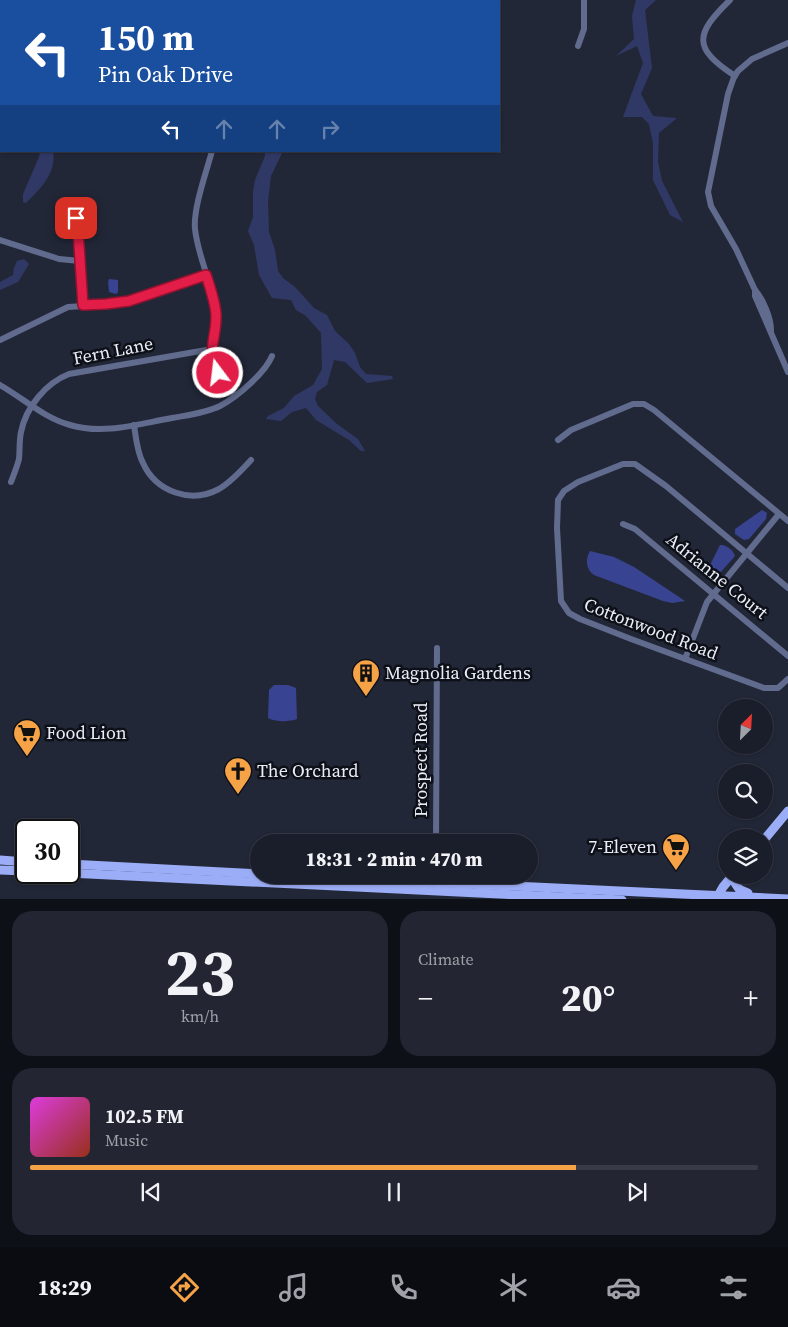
<!DOCTYPE html>
<meta charset="utf-8">
<style>
:root{--surface:#1a1d2a;--page:#232632;--text:#f1f3f6;--muted:#9fa2a8;--line:#383b47;--accent:#f6a247}
body{margin:0;font-family:"Source Serif 4",serif;background:var(--page);color:var(--text);height:100vh;display:flex;flex-direction:column;font-size:19px;white-space:nowrap}
*{box-sizing:border-box;margin:0}
p{font-size:16px;color:var(--muted)}
.icon{flex:none;width:28px;height:28px;fill:none;stroke:currentColor;stroke-width:2;stroke-linecap:round;stroke-linejoin:round}
.map{position:relative;height:899px;overflow:hidden}
.drawer{display:flex;flex-direction:column;gap:12px;padding:12px;background:#0e1017;flex:1}
.drawer>*{flex:none}
.banner{position:absolute;left:0px;top:0px;width:500px;height:152px;box-shadow:0 1px 4px #0004,0 0 0 1px var(--line);background:#1a4fa0;color:#fff;overflow:hidden}
.needle{width:32px;rotate:24deg}
.buttons{position:absolute;left:718px;top:699px;display:grid;gap:10px}
.buttons a{display:grid;place-items:center;width:55px;height:55px;border-radius:50%;background:var(--surface);box-shadow:0 1px 4px #0004,0 0 0 1px var(--line);font-size:25px}
.speed{position:absolute;left:15px;top:819px;display:flex;gap:10px;font-size:25px;font-weight:700;text-align:center}
.speed>*{display:grid;place-content:center;width:65px;height:65px;border-radius:50%;background:var(--surface);box-shadow:0 1px 4px #0004,0 0 0 1px var(--line);line-height:1}
.speed .limit{border:2px solid #111;border-radius:8px;background:#fff;color:#111}
.pin{position:absolute;display:grid;place-items:center;width:42px;height:42px;color:#fff;margin:-21px;border-radius:10px;box-shadow:0 2px 8px #0006}
.me{position:absolute;width:55px;margin:-28px;rotate:345deg;stroke-linejoin:round;filter:drop-shadow(0 0 4px #0008)}
.turn{display:flex;align-items:center;gap:18px;height:105px;padding:0 15px;font-size:22px}
.turn .icon{width:65px;height:65px;stroke-width:2.5}
.turn b{display:block;font-size:35px;line-height:42px}
.lanes{display:flex;align-items:center;height:48px;padding:0 15px;background:#0003;justify-content:center;gap:25px;direction:ltr}
.lanes .off{opacity:.35}
.big{font-size:38px;font-weight:800;line-height:1.1}
.drawer .widget{flex:1;display:flex;flex-direction:column;justify-content:center;gap:8px;min-width:0;padding:0 18px;border-radius:20px;background:var(--page)}
.drawer .dial{align-items:center;gap:0}
.dial b{font-size:65px;line-height:1}
.song{display:flex;align-items:center;gap:15px}
.cover{width:60px;height:60px;border-radius:8px;background:linear-gradient(135deg,hsl(300 70% 55%),hsl(10 70% 35%))}
.played{height:5px;border-radius:2px;background:linear-gradient(90deg,var(--accent) 75%,var(--line) 75%)}
.keys{display:flex;justify-content:space-around;direction:ltr}
.heat{display:flex;justify-content:space-between;align-items:center;font-size:28px;direction:ltr}
.drawer .tiles{flex:1;display:grid;gap:12px;grid-template-columns:1fr 1fr}
.widget:last-child{grid-column:span 2}
.trip{position:absolute;left:250px;top:834px;width:288px;height:50px;border-radius:25px;background:var(--surface);box-shadow:0 1px 4px #0004,0 0 0 1px var(--line);font-weight:800;line-height:50px;text-align:center}
.tab-bar{display:flex;height:80px;justify-content:space-around;align-items:center;background:#0a0c11;color:var(--muted)}
.tab-bar .icon{width:35px;height:35px}
.tab-bar .current{color:var(--accent)}
.tab-bar b{font-size:22px;color:var(--text)}
.map>svg:first-child{display:block}
</style>
<div class="map">
<svg width="788" height="900" viewBox="0 0 788 900">
<rect width="100%" height="100%" fill="#222738"/>
<g fill="#303966">
<polygon points="636,0 656,0 645,10 652,68 641,94 653,116 677,118 659,133 658,162 662,181 683,222 670,215 653,180 653,143 649,124 642,117 623,117 643,63 637,46 616,56 634,39 632,16"/>
<path d="M40,151H53C57,173 40,189 26,203L23,202V194L39,157Z"/>
<polygon points="265,151 283,151 271,176 268,202 269,232 275,250 278,271 283,278 295,287 314,308 327,315 335,331 349,344 355,353 360,367 366,374 392,376 393,379 367,383 345,362 334,360 327,385 317,392 315,399 318,406 337,424 358,439 365,451 361,451 349,440 316,420 306,408 292,412 281,421 266,419 268,416 284,408 294,396 313,385 322,369 321,333 306,316 296,310 291,300 272,298 259,275 254,245 248,231 253,217 253,192 255,180 265,156"/>
<polygon points="24,259 29,264 18,282 0,290 0,282 13,275 14,268 17,261"/>
</g>
<g fill="#384491">
<polygon points="109,279 118,280 118,292 116,294 109,292 108,282"/>
<polygon points="762,510 767,513 766,519 749,539 744,540 735,534 735,529"/>
<path d="M720,545C726,544 734,551 735,556L712,582L706,577V573Z"/>
<path d="M590,551L614,557L634,567L685,601L672,603L663,601L594,575C586,570 585,559 590,551Z"/>
<path d="M274,685H288L296,688L297,719C289,722 275,722 268,718L269,690Z"/>
</g>
<g fill="none" stroke-linecap="round" stroke-linejoin="round">
<g stroke="#616b8e" stroke-width="6">
<polyline points="185,0 185,1"/>
<path d="M730,0C695,34 692,48 735,76"/>
<polyline points="54,1 54,0"/>
<polyline points="256,1 258,0"/>
<polyline points="578,46 584,29 584,0"/>
<polyline points="0,81 1,80"/>
<path d="M212,151C206,173 193,209 195,229C198,257 212,283 216,311C217,320 214,328 213,337C209,364 220,375 235,395"/>
<circle cx="71" cy="212" r="7"/>
<polyline points="76,218 78,230 83,305"/>
<polyline points="0,240 59,259 80,261"/>
<polyline points="755,290 755,296 788,372"/>
<path d="M771,330C771,318 763,299 755,290L736,249L711,206L708,192L728,94L734,77L738,71L752,59L788,43"/>
<polyline points="0,340 68,307 116,304 129,301 206,275"/>
<path d="M0,385C23,398 44,418 70,425C104,435 138,424 172,418C188,415 206,413 220,406C237,397 265,373 272,356"/>
<path d="M134,425C136,438 137,452 143,463C156,492 191,504 219,489C231,482 242,470 251,460"/>
<polyline points="558,440 571,430 633,404 644,404 654,410 788,521"/>
<path d="M11,482C14,474 17,467 19,459C20,450 19,441 21,432C26,407 46,383 69,374L212,349"/>
<polyline points="623,524 635,529 788,656"/>
<polyline points="788,588 666,486 635,464 623,464 578,482 564,491 558,500 557,528 561,601 569,613 580,619 631,639 764,688 778,688 788,679"/>
<polyline points="685,659 707,602 779,514"/>
<polyline points="436,842 437,648"/>
</g>
<g stroke="#9badf6" stroke-width="9">
<polyline points="764,840 788,811"/>
<polyline points="0,860 26,862"/>
<polyline points="69,864 259,874"/>
<polyline points="0,870 26,871"/>
<polyline points="48,872 622,900"/>
<polyline points="278,875 788,899"/>
<polyline points="736,875 735,883 739,889 748,893"/>
<polyline points="716,899 723,887 733,875"/>
</g>
</g>
<g fill="none" stroke-linecap="round" stroke-linejoin="round">
<g stroke="#92132f" stroke-width="12">
<path id="route" d="M76,218L78,230L83,305L106,304L129,301L206,275C210,287 215,301 216,314C217,338 206,348 218,373"/>
</g>
<use href="#route" stroke="#e11d48" stroke-width="9"/>
</g>
<defs>
<g id="building-pin" transform="scale(1.4375)"><path d="M0 17L-7.5 6A9.5 9.5 0 1 1 7.5 6Z" fill="#f6a247" stroke="#0e1018"/><path d="M-4-6H4V6H1V3H-1V6H-4ZM-2.5-4.3h1.7v1.8h-1.7ZM.8-4.3h1.7v1.8H.8ZM-2.5-1h1.7V.8h-1.7ZM.8-1h1.7V.8H.8Z" fill="#111"/></g>
<g id="supermarket-pin" transform="scale(1.4375)"><path d="M0 17L-7.5 6A9.5 9.5 0 1 1 7.5 6Z" fill="#f6a247" stroke="#0e1018"/><path d="M-6-5.5h2.5l.6 2H6L4.5 2H-2.5L-4.4-4H-6ZM-1.5 3.2a1.3 1.3 0 1 0 .1 0ZM3 3.2a1.3 1.3 0 1 0 .1 0Z" fill="#111"/></g>
<g id="church-pin" transform="scale(1.4375)"><path d="M0 17L-7.5 6A9.5 9.5 0 1 1 7.5 6Z" fill="#f6a247" stroke="#0e1018"/><path d="M-1.2-6h2.4v3.5h3.3v2.4h-3.3V6h-2.4V-.1h-3.3v-2.4h3.3Z" fill="#111"/></g>
</defs>
<g fill-rule="evenodd">
<use href="#building-pin" x="366" y="673"/>
<use href="#supermarket-pin" x="27" y="733"/>
<use href="#church-pin" x="238" y="771"/>
<use href="#supermarket-pin" x="676" y="847"/>
</g>
<g text-anchor="middle" stroke-width="5" stroke-linejoin="round" paint-order="stroke">
<g font-size="18" fill="#e9edf8" stroke="#0e1018">
<text transform="translate(113 351) rotate(-11)" y="6">Fern Lane</text>
<text transform="translate(717 576) rotate(39)" y="6">Adrianne Court</text>
<text transform="translate(651 629) rotate(21)" y="6">Cottonwood Road</text>
<text transform="translate(421 760) rotate(-90)" y="6">Prospect Road</text>
</g>
<g font-size="18" fill="#e9edf8" stroke="#0e1018" text-anchor="start">
<text x="385" y="679">Magnolia Gardens</text>
<text x="46" y="739">Food Lion</text>
<text x="257" y="777">The Orchard</text>
<text x="657" y="853" text-anchor="end">7-Eleven</text>
</g>
</g>
</svg>
<div class="buttons">
<a><svg class="needle" viewBox="-14 -14 28 28"><path d="M0-13l5 13h-10z" fill="#e53935"/><path d="M0 13l5-13h-10z" fill="#9fa2a8"/></svg></a>
<a><svg class="icon" aria-label="search" viewBox="0 0 24 24"><circle cx="10" cy="10" r="6"/><path d="M15 15l6 6"/></svg></a>
<a><svg class="icon" aria-label="layers" viewBox="0 0 24 24"><path d="M12 4l9 5-9 5-9-5zM3 14l9 5 9-5"/></svg></a>
</div>
<div class="speed"><div class="limit">30</div></div>
<div class="pin" style="left:76px;top:218px;background:#d93025"><svg class="icon" aria-label="arrive" viewBox="0 0 24 24"><path d="M6 21V4h12l-3 4 3 4H6"/></svg></div>
<svg class="me" style="left:218px;top:373px" viewBox="-20 -20 40 40"><circle r="17" fill="#e11d48" stroke="#fff" stroke-width="3"/><path d="M0-11L8 9 0 5-8 9z" fill="#fff"/></svg>
<div class="trip">18:31 · 2 min · 470 m</div>
<div class="banner">
<div class="turn"><svg class="icon" aria-label="left" viewBox="0 0 24 24"><path d="M17 20v-9H6M10 6l-5 5 5 5"/></svg><div><b>150 m</b>Pin Oak Drive</div></div>
<div class="lanes"><svg class="icon" aria-label="left" viewBox="0 0 24 24"><path d="M17 20v-9H6M10 6l-5 5 5 5"/></svg><svg class="icon off" aria-label="ahead" viewBox="0 0 24 24"><path d="M12 20V5M6 11l6-6 6 6"/></svg><svg class="icon off" aria-label="ahead" viewBox="0 0 24 24"><path d="M12 20V5M6 11l6-6 6 6"/></svg><svg class="icon off" aria-label="right" viewBox="0 0 24 24"><path d="M7 20v-9h11M14 6l5 5-5 5"/></svg></div>
</div>
</div>
<section class="drawer">
<div class="tiles">
<div class="widget dial"><b>23</b><p>km/h</p></div>
<div class="widget"><p>Climate</p>
<div class="heat"><a>−</a><b class="big">20°</b><a>+</a></div>
</div>
<div class="widget">
<div class="song"><i class="cover"></i><div><b>102.5 FM</b><p>Music</p></div></div>
<div class="played"></div>
<div class="keys"><svg class="icon" aria-label="previous" viewBox="0 0 24 24"><path d="M18 5L8 12l10 7zM5 5v14"/></svg><svg class="icon" aria-label="pause" viewBox="0 0 24 24"><path d="M8 5v14M16 5v14"/></svg><svg class="icon" aria-label="next" viewBox="0 0 24 24"><path d="M6 5l10 7-10 7zM19 5v14"/></svg></div>
</div>
</div>
</section>
<nav class="tab-bar">
<b>18:29</b>
<svg class="icon current" aria-label="directions" viewBox="0 0 24 24"><path d="M12 3l9 9-9 9-9-9zM9 14v-3h6M13 9l2 2-2 2"/></svg>
<svg class="icon" aria-label="music" viewBox="0 0 24 24"><path d="M9 18V5l10-2v13"/><circle cx="6" cy="18" r="3"/><circle cx="16" cy="16" r="3"/></svg>
<svg class="icon" aria-label="phone" viewBox="0 0 24 24"><path d="M5 4h4l2 5-3 2q2 4 5 5l2-3 5 2v4C11 20 4 13 5 4z"/></svg>
<svg class="icon" aria-label="climate" viewBox="0 0 24 24"><path d="M12 3v18M4 7l16 10M4 17L20 7"/></svg>
<svg class="icon" aria-label="car" viewBox="0 0 24 24"><path d="M5 17H2v-5l4-1 3-4h7l3 4 3 1v5h-3M9 17h6M6 11h13"/><circle cx="7" cy="17" r="2"/><circle cx="17" cy="17" r="2"/></svg>
<svg class="icon" aria-label="filters" viewBox="0 0 24 24"><path d="M4 7h16M4 17h16"/><circle cx="9" cy="7" r="2"/><circle cx="15" cy="17" r="2"/></svg>
</nav>
